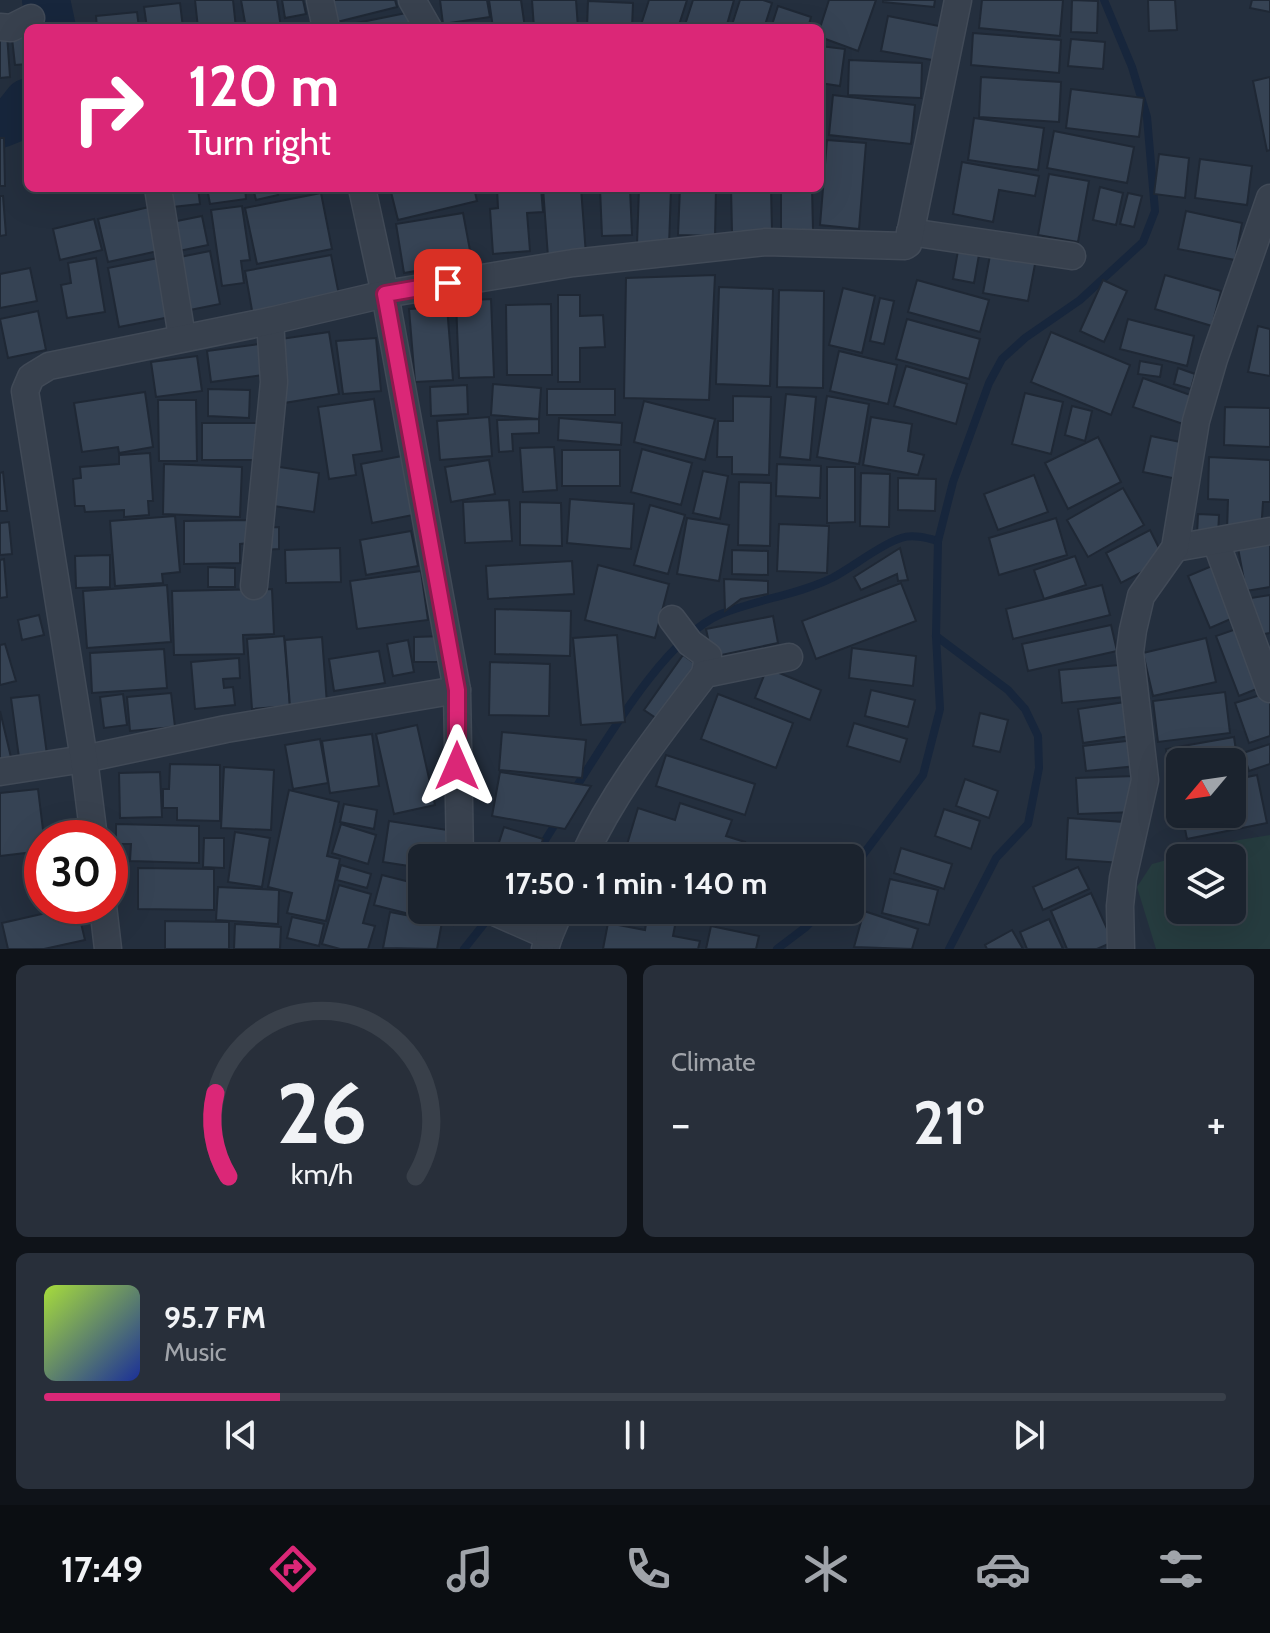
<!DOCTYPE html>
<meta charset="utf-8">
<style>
:root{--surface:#1b232e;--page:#282f3a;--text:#f1f3f6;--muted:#a0a4aa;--line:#39404a;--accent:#db2777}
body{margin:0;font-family:Cabin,sans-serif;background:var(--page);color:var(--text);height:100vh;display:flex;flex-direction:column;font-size:30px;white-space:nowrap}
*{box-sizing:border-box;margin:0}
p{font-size:26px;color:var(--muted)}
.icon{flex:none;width:44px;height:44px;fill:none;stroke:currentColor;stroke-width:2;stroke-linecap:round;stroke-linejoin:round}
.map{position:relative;height:949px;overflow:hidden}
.details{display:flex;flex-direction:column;gap:16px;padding:16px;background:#0f1319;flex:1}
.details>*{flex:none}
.hud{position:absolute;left:24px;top:24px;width:800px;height:168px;border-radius:12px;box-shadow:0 8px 32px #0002,0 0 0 2px var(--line);background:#db2777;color:#fff;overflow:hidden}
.needle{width:52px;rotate:241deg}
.controls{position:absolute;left:1166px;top:748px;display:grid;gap:16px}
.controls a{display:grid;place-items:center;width:80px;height:80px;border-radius:12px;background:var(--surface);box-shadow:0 8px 32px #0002,0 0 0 2px var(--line);font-size:40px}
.speed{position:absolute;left:24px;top:820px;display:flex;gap:16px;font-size:40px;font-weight:700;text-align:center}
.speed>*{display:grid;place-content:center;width:104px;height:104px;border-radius:50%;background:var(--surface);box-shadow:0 8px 32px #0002,0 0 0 2px var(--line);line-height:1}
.speed .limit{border:12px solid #d22;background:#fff;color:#111}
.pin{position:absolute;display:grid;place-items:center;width:68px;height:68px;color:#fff;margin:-34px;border-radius:16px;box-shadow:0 4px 12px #0006}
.me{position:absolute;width:88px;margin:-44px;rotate:0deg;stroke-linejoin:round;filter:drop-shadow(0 0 6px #0008)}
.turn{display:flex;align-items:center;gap:28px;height:168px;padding:0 32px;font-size:36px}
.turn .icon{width:104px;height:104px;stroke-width:2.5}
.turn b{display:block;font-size:56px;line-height:68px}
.big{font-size:60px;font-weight:700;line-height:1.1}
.details .card{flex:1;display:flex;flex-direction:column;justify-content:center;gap:12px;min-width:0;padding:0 28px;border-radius:12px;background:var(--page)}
.details .dial{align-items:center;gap:0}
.dial svg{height:208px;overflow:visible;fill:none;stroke:var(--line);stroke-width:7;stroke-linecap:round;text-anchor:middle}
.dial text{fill:var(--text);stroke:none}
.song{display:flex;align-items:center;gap:24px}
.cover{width:96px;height:96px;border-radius:12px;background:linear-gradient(135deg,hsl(80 70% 55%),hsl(230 70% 35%))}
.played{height:8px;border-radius:4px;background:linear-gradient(90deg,var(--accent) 20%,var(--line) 20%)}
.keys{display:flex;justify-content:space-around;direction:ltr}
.heat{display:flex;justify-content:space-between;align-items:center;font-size:44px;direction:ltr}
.details .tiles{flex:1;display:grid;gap:16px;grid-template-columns:1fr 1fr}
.card:last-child{grid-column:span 2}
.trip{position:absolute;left:408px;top:844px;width:456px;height:80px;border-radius:12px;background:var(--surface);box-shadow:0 8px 32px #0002,0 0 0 2px var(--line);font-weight:700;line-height:80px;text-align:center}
.tab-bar{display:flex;height:128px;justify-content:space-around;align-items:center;background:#0b0e12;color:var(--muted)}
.tab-bar .icon{width:56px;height:56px}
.tab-bar .selected{color:var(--accent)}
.tab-bar b{font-size:36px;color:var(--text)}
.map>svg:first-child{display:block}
</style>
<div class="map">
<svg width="1270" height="949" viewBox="0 0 1270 949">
<rect width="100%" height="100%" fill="#242f3e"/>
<path fill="#263c3f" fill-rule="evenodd" d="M1270,835V949H1156L1137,887L1152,864L1239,840ZM1180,858H1232V910H1180Z"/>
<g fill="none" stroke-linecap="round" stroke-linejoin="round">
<g stroke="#17263c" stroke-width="8">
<polyline points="936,636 1008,690 1025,709 1038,736 1039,768 1028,824 996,858 949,949"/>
<path d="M573,792C606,741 665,638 721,614C758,599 797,595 832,578C853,567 881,544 901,538C913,534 927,538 938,541"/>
<polyline points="534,858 559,818"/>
<polyline points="850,872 923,775 940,709 936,636 938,541 953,482 989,383 1002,359 1025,338 1080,300 1143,242 1155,211 1147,117 1132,67 1104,0"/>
<polyline points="464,949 491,915"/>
<polyline points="777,949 806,927 823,910"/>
</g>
<g stroke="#17263c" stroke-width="48">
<polyline points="46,0 52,28"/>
<polyline points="0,124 15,118 28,102"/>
</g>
</g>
<g fill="#364354" stroke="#1f2835" stroke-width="2">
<polygon points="195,0 233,0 236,28 198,28"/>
<polygon points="241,0 277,0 281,28 246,28"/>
<polygon points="282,0 303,0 306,14 285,18"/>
<polygon points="327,0 395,0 397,7 333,23"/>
<polygon points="440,0 487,0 490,17 443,24"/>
<polygon points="489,0 521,0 525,28 493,28"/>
<polygon points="532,0 576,0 578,28 534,28"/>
<polygon points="649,0 687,0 678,28 640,28"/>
<polygon points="693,0 734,0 726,28 684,28"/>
<polygon points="740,0 763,0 772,3 764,28 731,28"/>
<polygon points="829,0 876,0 858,51 820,37 820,28"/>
<polygon points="883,0 935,0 934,7 883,2"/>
<polygon points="982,0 1063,0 1060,36 979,28"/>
<polygon points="1072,0 1098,1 1097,33 1071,32"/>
<polygon points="1148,0 1175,0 1177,30 1149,31"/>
<polygon points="1252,0 1270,0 1270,12 1250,8"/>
<polygon points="588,1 633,3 632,28 587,28"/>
<polygon points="180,3 183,28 147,28 144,7"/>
<polygon points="778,6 811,17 808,28 771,28"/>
<polygon points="416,11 419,28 343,28 342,26"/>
<polygon points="137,12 139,28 97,28 96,16"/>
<polygon points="888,16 944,27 938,61 881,51"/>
<polygon points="28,28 28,64 15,65 11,29"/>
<polygon points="973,33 1061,40 1059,73 971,65"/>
<polygon points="0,34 7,34 10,77 0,78"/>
<polygon points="1071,39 1105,42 1103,69 1068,66"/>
<polygon points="820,46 845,49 840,86 820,83"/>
<polygon points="849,60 922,63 921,98 848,95"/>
<polygon points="981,77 1061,82 1059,122 979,117"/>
<polygon points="1270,77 1270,150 1267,151 1253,81"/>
<polygon points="1071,89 1144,98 1139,137 1066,128"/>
<polygon points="833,95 915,105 911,144 829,135"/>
<polygon points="974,118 1044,128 1038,170 968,160"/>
<polygon points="1054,131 1134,147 1127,183 1047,168"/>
<polygon points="0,138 4,138 5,186 0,186"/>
<polygon points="827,140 866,143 859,229 820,225"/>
<polygon points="1159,154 1189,158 1185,198 1154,194"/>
<polygon points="1200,159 1252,166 1247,205 1195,198"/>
<polygon points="962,162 1039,176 1035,196 999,190 993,222 953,214"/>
<polygon points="1049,174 1089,181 1078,242 1038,235"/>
<polygon points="1100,187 1123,193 1116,225 1093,220"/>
<polygon points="161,188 198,188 200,204 163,208"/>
<polygon points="207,188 245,188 246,199 210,204"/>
<polygon points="253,188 276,188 278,195 256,200"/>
<polygon points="390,188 474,188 477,201 398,220"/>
<polygon points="497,188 541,188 543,212 527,213 530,251 493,254 490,209 498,208"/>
<polygon points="543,188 581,188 586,255 548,257"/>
<polygon points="600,188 630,188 632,235 602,236"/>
<polygon points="639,188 671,188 669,246 637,245"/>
<polygon points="680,188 716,188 715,236 678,235"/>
<polygon points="731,188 771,188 772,231 732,232"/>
<polygon points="781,188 812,188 813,230 781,230"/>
<polygon points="321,193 332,249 257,264 245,208"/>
<polygon points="1128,193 1142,196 1134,227 1120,224"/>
<polygon points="0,196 3,196 6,235 0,236"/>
<polygon points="242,206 250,260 241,261 244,283 222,286 211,210"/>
<polygon points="149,207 158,251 108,262 98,219"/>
<polygon points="1186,211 1242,223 1235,260 1178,249"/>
<polygon points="463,213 472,261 404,273 396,224"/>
<polygon points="202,216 208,245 174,252 167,223"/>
<polygon points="94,219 102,250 60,260 53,229"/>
<polygon points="959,245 980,249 974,283 953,279"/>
<polygon points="991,250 1036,259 1028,301 983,293"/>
<polygon points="210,251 220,304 185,311 175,258"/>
<polygon points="331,255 340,300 253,316 245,271"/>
<polygon points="96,258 105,312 67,318 61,285 71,283 68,263"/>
<polygon points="158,258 170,317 119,327 108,268"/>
<polygon points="30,268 37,301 0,308 0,274"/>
<polygon points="715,275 709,400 624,398 626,278"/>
<polygon points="1165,275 1221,291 1212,326 1155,309"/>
<polygon points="917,280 989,300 980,332 908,312"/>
<polygon points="1103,280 1127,291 1104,342 1080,331"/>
<polygon points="719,287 773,289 770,386 716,384"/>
<polygon points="843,288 875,296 862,353 829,345"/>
<polygon points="779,290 824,291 823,388 777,387"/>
<polygon points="558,295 580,295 580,316 603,315 605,347 580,348 580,382 558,382"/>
<polygon points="880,298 894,301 884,344 870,341"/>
<polygon points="491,299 494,377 459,378 456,301"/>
<polygon points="551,304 552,375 507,375 506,305"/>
<polygon points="447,307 453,380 415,382 409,309"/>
<polygon points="38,311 46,350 8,358 0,319"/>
<polygon points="907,319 980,339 969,379 896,359"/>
<polygon points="1128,319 1194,336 1187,366 1120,349"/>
<polygon points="1258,326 1270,329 1270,376 1248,372"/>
<polygon points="329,332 339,394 284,403 274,340"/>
<polygon points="1051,332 1130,365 1111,415 1031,382"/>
<polygon points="376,338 381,391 343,394 336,341"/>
<polygon points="259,344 263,375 211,382 207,351"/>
<polygon points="839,351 897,365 888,404 830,391"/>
<polygon points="197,356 202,391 156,397 151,362"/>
<polygon points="1140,361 1162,365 1160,377 1138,374"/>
<polygon points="906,366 967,384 956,424 894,406"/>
<polygon points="1178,368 1195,374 1191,389 1174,384"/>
<polygon points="1143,378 1193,396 1183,424 1133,407"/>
<polygon points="493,384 541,388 539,419 491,415"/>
<polygon points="467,385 468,414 431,416 430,387"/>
<polygon points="208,389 250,390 249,418 208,416"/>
<rect x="547" y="389" width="68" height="26"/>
<polygon points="145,392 153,447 119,453 118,447 82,452 74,403"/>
<polygon points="1025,393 1063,402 1051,454 1012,444"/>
<polygon points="786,394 816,397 810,460 780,457"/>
<polygon points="733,396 771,397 769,475 732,474 732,457 717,457 718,421 733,421"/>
<polygon points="827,396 869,404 859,464 817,457"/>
<polygon points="374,399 382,451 353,455 356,475 329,479 318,407"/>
<polygon points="158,400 196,400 197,461 159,461"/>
<polygon points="644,401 715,419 705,460 634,442"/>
<polygon points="1072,406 1092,411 1085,441 1065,435"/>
<polygon points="1225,407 1270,408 1270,447 1224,445"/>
<polygon points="489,417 492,456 440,460 437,421"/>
<polygon points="871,417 912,424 908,451 924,455 918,475 863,465"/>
<polygon points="559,418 622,423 621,445 558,440"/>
<polygon points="539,419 539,433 512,434 513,451 499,452 497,420"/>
<rect x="202" y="423" width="65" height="37"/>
<polygon points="1151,436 1190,444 1182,480 1143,472"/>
<polygon points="1098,437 1121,482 1068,509 1045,463"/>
<polygon points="554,447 557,490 523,492 520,448"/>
<polygon points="642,449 692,463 681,505 631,492"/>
<rect x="562" y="450" width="58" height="36"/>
<polygon points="150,453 153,501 148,501 149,515 124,517 124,510 85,512 84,506 75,506 73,479 81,478 80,467 119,464 119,455"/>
<polygon points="402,456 413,515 372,523 361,464"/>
<polygon points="1209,457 1270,460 1270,502 1263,502 1261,532 1227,531 1228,500 1208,499"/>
<polygon points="489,460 495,494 451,502 445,467"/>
<polygon points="164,464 242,467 240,517 163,514"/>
<polygon points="777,464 821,466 820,498 776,496"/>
<polygon points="273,466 319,473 314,512 267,505"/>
<polygon points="827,467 855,467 855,522 827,523"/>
<polygon points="703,471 728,476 720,519 693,513"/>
<polygon points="3,472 7,511 0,511 0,473"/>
<polygon points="861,473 890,474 889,527 860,526"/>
<polygon points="1034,475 1048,512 998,530 984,494"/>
<polygon points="898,478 936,479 935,511 898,510"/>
<polygon points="739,482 771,483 770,546 738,545"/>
<polygon points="1123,488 1144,525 1088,557 1067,520"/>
<polygon points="570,499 634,504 631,549 567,543"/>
<polygon points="509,500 512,541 465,543 463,502"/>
<polygon points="520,502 561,503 562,546 520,545"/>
<polygon points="650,505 685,515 668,574 634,565"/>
<polygon points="1198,514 1219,515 1218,535 1197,535"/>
<polygon points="175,516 180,572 162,574 163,583 115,586 110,521"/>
<polygon points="687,518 729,525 719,581 677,574"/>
<polygon points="1056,518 1067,555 999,575 989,538"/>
<polygon points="250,520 250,543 240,544 240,563 184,564 184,521"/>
<polygon points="9,522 12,554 0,555 0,523"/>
<polygon points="779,524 829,526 827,573 777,571"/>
<polygon points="279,527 279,549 263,550 262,528"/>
<polygon points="1150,530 1165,560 1121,583 1106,553"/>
<polygon points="411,531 418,566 366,575 360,540"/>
<polygon points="1270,542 1270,587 1246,591 1238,548"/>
<polygon points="340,548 341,582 286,583 285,550"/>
<polygon points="900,548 908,580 898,581 897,574 861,590 854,577"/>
<polygon points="732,550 768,551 768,575 732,574"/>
<polygon points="110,555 110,587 76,588 75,556"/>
<polygon points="1075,556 1086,585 1044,599 1034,570"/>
<polygon points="4,559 7,597 0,598 0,560"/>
<polygon points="572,561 574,594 488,599 486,566"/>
<polygon points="1219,563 1240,615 1210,628 1188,576"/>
<polygon points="598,565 669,584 655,638 585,620"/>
<polygon points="208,567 235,568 235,587 208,587"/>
<polygon points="421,571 428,620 357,629 350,581"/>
<polygon points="724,579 768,581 768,594 741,599 725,611"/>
<polygon points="901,583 916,621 816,659 802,621"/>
<polygon points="167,585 171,642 87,648 83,591"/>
<polygon points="1102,585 1110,615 1013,639 1006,609"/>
<polygon points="272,589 274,634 243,635 244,654 174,655 172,591"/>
<polygon points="1270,595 1270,633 1258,635 1251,598"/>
<polygon points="495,609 571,611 570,656 495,654"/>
<polygon points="39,615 44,635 22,640 18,620"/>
<polygon points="773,616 778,643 712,657 706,629"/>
<polygon points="1111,625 1117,651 1028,671 1022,644"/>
<polygon points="1242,627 1264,686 1239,696 1216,636"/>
<polygon points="617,635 625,722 581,725 573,638"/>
<polygon points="284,636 290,706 252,709 247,639"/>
<polygon points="444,636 444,662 414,662 414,637"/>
<polygon points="322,637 327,704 290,707 285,640"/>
<polygon points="1206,638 1216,682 1153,696 1143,653"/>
<polygon points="408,640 414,672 393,676 387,644"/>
<polygon points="5,644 16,681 0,685 0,645"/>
<polygon points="852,648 916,656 913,686 849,678"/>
<polygon points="164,649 167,688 92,693 90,653"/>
<polygon points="379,651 385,683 334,691 329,659"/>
<polygon points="683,655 700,667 662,722 644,710"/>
<polygon points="239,658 240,678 223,679 224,688 233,687 235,705 195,709 191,662"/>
<polygon points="490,662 550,664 549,716 489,715"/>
<polygon points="1120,665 1124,697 1062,703 1059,670"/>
<polygon points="767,668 821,690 810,720 755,698"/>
<polygon points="871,690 915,700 908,727 865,716"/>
<polygon points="1225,692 1230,733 1158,742 1153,701"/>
<polygon points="1270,692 1270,736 1249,743 1235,703"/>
<polygon points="171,693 175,727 130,731 127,697"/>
<polygon points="123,694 127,725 104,728 100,697"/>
<polygon points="718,694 793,723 776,768 701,739"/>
<polygon points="39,695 48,762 20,765 11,698"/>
<polygon points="1132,701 1137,735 1083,743 1078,709"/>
<polygon points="0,711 13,766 0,769"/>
<polygon points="980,713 1008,720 1000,752 973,746"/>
<polygon points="854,723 907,739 900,762 847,746"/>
<polygon points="417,725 435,805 394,814 376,734"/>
<polygon points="502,732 586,740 582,778 499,770"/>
<polygon points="372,734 379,786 330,793 322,741"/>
<polygon points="1234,737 1239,771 1232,772 1232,762 1180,762 1180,781 1172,782 1166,749"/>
<polygon points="320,739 328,783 293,789 285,745"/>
<polygon points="1135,740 1137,766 1086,771 1083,746"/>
<polygon points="1270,744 1270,764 1249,771 1243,753"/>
<polygon points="666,755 755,784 745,815 656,786"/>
<polygon points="170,764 220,765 220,821 177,820 177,808 163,808 163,789 169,789"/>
<polygon points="224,767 274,770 271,830 221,828"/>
<polygon points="160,772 162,817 120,818 119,773"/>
<polygon points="500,772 591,786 565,829 492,816"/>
<polygon points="1257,775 1267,823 1187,839 1182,814 1232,814 1232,780"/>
<polygon points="1135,776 1137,812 1078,814 1076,778"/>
<polygon points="965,779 998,791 989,818 956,806"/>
<polygon points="38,789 44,838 42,851 0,856 0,793"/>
<polygon points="289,790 339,802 327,856 340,859 326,921 287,913 292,893 268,887"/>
<polygon points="680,803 732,820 726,836 745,842 740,858 623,858 638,808 675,820"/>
<polygon points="344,804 377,810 374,829 340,822"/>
<polygon points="944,809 980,821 971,849 935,836"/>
<polygon points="1068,818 1124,822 1122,863 1066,859"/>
<polygon points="389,821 454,831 450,858 422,858 422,868 383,862"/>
<polygon points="116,824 199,826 199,863 130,861 131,844 116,844"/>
<polygon points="341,824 376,835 368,864 332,853"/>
<polygon points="504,827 543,839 537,858 494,858"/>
<polygon points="235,832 270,838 262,887 228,882"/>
<polygon points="204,838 224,838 224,868 203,867"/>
<polygon points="901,848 952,864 944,889 894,873"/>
<polygon points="341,865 371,874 367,888 337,880"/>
<polygon points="1078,867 1089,889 1043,910 1033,887"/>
<polygon points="138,868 214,869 214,910 138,909"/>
<polygon points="382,875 422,885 422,910 457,910 453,925 374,905"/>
<polygon points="890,879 938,890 929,925 882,913"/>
<polygon points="339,885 371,894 363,923 375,926 368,949 340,949 322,944"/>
<polygon points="218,887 279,890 278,924 216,920"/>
<polygon points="1091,893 1113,942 1097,949 1067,949 1051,911"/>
<polygon points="77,906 85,940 44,949 8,949 2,923"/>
<polygon points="648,910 678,910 673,936 700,941 698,949 603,949 608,923 645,930"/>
<polygon points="864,911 918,929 912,949 854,947"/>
<polygon points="390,912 442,922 437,949 383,948"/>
<polygon points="292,917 324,924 319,946 287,938"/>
<polygon points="1049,919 1063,949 1027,949 1020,932"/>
<polygon points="165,921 229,922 229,949 165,949"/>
<polygon points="235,924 281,927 280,949 234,949"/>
<polygon points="711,926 759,936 756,949 706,949"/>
<polygon points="1012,930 1023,949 987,949 985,945"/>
</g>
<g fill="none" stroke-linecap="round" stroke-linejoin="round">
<g stroke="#414a57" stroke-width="29">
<g id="minor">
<polyline points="320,0 326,28"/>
<polyline points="412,0 428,28"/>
<polyline points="0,27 11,28 31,18"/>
<polyline points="158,188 182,337"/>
<polyline points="362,188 385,294 457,690 460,858"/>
<polyline points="910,232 1072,256"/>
<polyline points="1216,542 1270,689"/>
<polyline points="1175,548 1270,531"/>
<polyline points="254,586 274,382 270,321"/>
<polyline points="672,619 690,643 708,656 705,674"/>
<polyline points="0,772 84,759 226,729 457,690"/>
<polyline points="94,838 84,759 25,391 31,377 49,366 270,321 385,294 573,263 766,242 905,246 908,244 958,0"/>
<path d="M583,858C614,790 660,733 705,674L789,657"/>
<polyline points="103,906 108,949"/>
<polyline points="490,910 549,936 545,949"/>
<polyline points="549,936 560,910"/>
<polyline points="1121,949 1120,906 1123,878 1145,780 1130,652 1133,630 1141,596 1175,548 1196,421 1214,359 1270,198"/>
</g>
</g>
<use href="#minor" stroke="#38414e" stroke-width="26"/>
</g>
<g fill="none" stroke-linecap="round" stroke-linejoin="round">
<g stroke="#8e194d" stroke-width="20">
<polyline id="route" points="448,283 385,294 457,690 457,766"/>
</g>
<use href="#route" stroke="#db2777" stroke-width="14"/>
</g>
</svg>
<div class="controls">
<a><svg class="needle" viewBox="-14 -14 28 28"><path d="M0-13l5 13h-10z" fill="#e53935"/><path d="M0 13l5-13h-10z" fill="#a0a4aa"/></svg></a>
<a><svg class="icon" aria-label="layers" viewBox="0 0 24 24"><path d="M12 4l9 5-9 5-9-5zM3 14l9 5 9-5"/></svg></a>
</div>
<div class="speed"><div class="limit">30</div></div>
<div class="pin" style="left:448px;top:283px;background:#d93025"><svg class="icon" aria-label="arrive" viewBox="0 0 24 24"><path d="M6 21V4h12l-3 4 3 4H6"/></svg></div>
<svg class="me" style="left:457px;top:766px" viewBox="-20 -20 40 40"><path d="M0-17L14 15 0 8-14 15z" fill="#db2777" stroke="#fff" stroke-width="4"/></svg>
<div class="trip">17:50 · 1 min · 140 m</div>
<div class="hud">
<div class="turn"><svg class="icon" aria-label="right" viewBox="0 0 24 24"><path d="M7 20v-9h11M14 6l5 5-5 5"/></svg><div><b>120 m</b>Turn right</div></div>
</div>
</div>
<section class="details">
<div class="tiles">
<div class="card dial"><svg viewBox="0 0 100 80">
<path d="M14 69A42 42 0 1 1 86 69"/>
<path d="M14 69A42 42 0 0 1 9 37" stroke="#db2777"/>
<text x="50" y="56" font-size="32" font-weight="700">26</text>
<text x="50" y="72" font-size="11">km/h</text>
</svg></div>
<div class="card"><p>Climate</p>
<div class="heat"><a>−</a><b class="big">21°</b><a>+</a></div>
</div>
<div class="card">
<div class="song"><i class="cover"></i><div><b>95.7 FM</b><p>Music</p></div></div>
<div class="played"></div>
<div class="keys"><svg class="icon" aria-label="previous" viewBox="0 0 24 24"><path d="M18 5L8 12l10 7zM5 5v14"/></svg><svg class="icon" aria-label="pause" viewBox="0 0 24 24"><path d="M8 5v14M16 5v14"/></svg><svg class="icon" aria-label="next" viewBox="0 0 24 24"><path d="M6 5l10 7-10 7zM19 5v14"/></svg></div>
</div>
</div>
</section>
<nav class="tab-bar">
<b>17:49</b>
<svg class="icon selected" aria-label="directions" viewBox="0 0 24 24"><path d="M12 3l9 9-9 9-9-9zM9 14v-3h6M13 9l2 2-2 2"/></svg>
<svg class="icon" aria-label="music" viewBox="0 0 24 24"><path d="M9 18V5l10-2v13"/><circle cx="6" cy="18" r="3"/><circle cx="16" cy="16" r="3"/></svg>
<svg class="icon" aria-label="phone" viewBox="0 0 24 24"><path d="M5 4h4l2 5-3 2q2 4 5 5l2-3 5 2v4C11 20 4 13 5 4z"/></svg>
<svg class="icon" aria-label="climate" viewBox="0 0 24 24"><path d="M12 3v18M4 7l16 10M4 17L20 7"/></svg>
<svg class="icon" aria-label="car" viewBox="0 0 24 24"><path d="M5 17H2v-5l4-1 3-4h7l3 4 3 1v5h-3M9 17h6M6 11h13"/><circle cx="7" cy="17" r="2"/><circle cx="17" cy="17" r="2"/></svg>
<svg class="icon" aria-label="filters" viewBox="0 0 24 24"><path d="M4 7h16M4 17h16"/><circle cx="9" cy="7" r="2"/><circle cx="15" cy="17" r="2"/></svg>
</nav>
